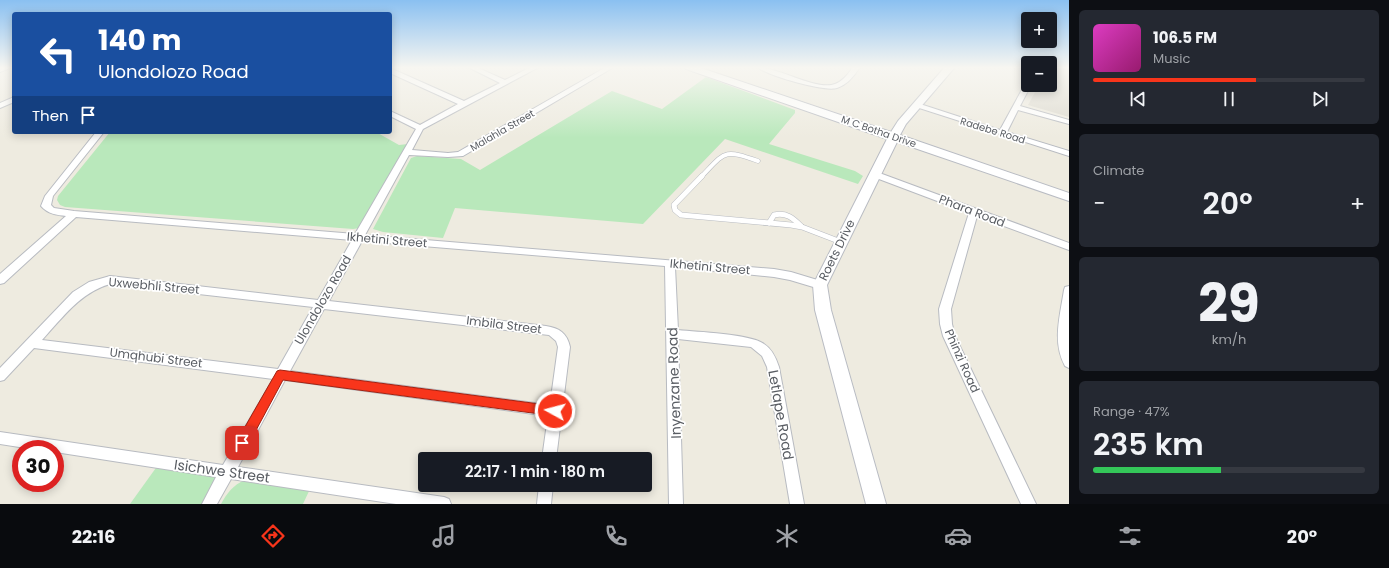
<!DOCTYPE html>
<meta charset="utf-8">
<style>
:root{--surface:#171b24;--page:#242831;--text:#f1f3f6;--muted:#9ea1a6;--line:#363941;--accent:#f8351b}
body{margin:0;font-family:Poppins,sans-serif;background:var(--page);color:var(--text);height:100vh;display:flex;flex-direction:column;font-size:15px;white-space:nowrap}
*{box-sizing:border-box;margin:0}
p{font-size:13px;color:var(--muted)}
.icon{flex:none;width:22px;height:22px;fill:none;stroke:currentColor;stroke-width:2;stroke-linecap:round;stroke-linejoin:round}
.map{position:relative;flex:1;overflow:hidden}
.panel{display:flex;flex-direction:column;gap:10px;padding:10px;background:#0d0f14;width:320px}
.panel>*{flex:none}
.guide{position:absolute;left:12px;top:12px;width:380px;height:122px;border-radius:4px;box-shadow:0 2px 10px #0003;background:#1a4fa0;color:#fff;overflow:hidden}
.buttons{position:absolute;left:1021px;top:12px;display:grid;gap:8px}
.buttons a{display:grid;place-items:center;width:36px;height:36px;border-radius:4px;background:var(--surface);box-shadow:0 2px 10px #0003;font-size:20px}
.speed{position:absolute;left:12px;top:440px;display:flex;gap:8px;font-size:20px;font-weight:700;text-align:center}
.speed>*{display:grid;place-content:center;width:52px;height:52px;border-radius:50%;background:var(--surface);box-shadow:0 2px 10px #0003;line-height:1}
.speed .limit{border:6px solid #d22;background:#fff;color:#111}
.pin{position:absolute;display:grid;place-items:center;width:34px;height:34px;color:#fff;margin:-17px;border-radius:8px;box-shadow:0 2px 6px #0006}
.me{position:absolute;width:44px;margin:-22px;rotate:277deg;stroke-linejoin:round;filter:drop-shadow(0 0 3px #0008)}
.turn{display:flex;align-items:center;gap:14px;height:84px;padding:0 20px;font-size:18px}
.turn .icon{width:52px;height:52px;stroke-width:2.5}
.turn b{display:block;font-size:28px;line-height:34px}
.then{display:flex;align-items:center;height:38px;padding:0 20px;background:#0003;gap:8px;font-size:15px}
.big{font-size:30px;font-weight:600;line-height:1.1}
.panel .card{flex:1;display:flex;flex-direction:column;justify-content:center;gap:6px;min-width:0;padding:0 14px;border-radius:6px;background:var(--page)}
.panel .dial{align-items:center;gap:0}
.dial b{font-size:52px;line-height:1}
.song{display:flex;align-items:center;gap:12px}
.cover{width:48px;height:48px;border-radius:6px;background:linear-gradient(135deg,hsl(310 70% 55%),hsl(320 70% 35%))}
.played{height:4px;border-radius:2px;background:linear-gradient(90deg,var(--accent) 60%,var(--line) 60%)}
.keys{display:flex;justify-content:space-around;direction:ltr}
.heat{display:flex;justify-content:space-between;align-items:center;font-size:22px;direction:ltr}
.charge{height:6px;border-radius:3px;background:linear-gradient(90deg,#34c759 47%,var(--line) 0)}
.trip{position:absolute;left:418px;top:452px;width:234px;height:40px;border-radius:4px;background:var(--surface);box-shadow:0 2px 10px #0003;font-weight:600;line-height:40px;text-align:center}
.tabs{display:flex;height:64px;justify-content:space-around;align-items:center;background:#090b0e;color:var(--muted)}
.tabs .icon{width:28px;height:28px}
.tabs .active{color:var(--accent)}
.tabs b{font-size:18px;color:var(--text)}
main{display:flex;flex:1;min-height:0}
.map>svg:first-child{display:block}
</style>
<main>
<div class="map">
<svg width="1069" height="504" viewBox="0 0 1069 504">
<rect width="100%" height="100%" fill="#eeebe0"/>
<polygon fill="#dddacf" points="1050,67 1069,67 1069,117 1028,105 1039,85 1050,85"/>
<g fill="#b9e8bb">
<polygon points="706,77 795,110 795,113 769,144 855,171 863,176 858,184 725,139 643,224 455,208 443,238 383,232 373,229 411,158 417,156 461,159 480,170 612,91 662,109"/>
<polygon points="110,132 376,132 399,145 408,144 360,228 353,229 65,207 60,205 57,200 58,196"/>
<polygon points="158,465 220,477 205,504 130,504"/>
<path d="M245,480L310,489L303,504H221C227,493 233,485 245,480Z"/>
</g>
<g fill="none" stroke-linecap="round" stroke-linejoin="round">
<g stroke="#b8bbc1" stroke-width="5">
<path id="lane-far1" d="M701,177C726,151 723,149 758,161"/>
</g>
<g stroke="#b8bbc1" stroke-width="6">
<g id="lane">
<polyline points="702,176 674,205 675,210 681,215 791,225 802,227 841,242"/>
<path d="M769,223L774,215C786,212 793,218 801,226"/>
</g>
</g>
<g stroke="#b8bbc1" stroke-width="2">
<g id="street">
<polygon points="11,67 10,68 0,72 0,68"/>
<path d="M468,67H476L505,80L531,67H539L423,129L412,150L448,153L458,152L606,67H614L463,156L448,157L409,155L365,235L774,269L791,272L824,282L825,285L824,288L820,289L790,280L774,277L675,267L678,330C697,332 751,334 764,344C772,349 776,358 779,367L804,504H790L767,367L762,356L751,347L678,339L683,504H669L665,266L362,241L329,301L546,326C559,328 567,333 570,347L556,459H542L548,416L285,380L238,467L444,497L449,499L451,504H396L231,479L217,504H202L216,477L55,452V449H32L0,444V432L223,465L273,379L34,348L4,380L0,381V368L73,292L89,282L110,276L318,300L352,240L76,217L4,283L0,284V274L66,216C57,215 48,214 41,206L45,196L96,132H104L53,196L51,205L54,208L74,211L355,234L416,129L390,116V111L420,125L458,104L390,73V68L464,101L500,83ZM110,284L313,307L278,369L42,340C63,317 80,293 110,284ZM324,309L549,335L556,341L558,347L550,405L290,371Z"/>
<path d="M757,67C778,67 817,91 835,84C843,81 849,73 853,67H860C855,75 847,85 837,88C824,92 768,76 757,67Z"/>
<polygon points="1028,82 1028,85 1031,85 1020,106 1069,120 1069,124 1018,110 1007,132 1069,151 1069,156 913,106 914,104 920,104 1000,130 1025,84"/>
<polygon points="14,97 14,102 0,108 0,103"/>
<polygon points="874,171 1069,243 1069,250 977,216 951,309 952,324 955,336 1036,504 1021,504 943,336 940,324 939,309 969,213 871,176 870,174 871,172"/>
<path d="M1069,286V368L1065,366C1052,342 1060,316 1064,290L1065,287Z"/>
<polygon points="539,485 553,485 551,504 537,504"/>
</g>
</g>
<g stroke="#b9bcc3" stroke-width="2">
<polygon id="secondary" points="684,67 698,67 891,132 898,121 945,67 955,67 906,124 900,135 1069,193 1069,201 897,142 827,285 831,310 886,504 866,504 815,310 813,285 887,139 686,69"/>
</g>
<use href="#lane-far1" stroke="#fff" stroke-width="4"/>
<use href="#lane" stroke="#fff" stroke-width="5"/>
<use href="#street" fill="#fff" fill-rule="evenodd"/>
<use href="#secondary" fill="#fff" fill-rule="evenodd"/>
</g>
<linearGradient id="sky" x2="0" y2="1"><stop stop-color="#8ac0f1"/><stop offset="0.49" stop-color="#f7f6f1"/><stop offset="1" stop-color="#f7f6f1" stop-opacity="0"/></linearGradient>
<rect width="1069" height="138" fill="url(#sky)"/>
<polygon fill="#f8351b" stroke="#a12212" points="280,370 555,406 559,407 561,411 559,415 555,416 283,380 247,447 242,449 238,447 236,443 238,439 277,371"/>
<g text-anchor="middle" stroke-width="3.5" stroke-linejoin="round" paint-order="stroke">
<g font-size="10" fill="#595d63" stroke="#fff">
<text transform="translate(502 130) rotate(-30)" y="4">Malahla Street</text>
<text transform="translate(993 130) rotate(17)" y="4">Radebe Road</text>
<text transform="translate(879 131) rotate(19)" y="4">M C Botha Drive</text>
</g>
<g font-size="12" fill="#595d63" stroke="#fff">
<text transform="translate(972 211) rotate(21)" y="4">Phara Road</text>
<text transform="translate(387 240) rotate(5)" y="4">Ikhetini Street</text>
<text transform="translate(837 250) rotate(-64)" y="4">Roets Drive</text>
<text transform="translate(710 267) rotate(5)" y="4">Ikhetini Street</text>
<text transform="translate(154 286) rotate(5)" y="4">Uxwebhli Street</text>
<text transform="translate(323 300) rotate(-60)" y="4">Ulondolozo Road</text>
<text transform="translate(504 325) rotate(7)" y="4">Imbila Street</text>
<text transform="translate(156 358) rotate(7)" y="4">Umqhubi Street</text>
<text transform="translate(962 361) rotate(66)" y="4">Phinzi Road</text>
</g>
<g font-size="14" fill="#595d63" stroke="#fff">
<text transform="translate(674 383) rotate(-92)" y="5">Inyenzane Road</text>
<text transform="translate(781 415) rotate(80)" y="5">Letlape Road</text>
<text transform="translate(222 471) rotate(8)" y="5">Isichwe Street</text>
</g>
</g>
</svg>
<div class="buttons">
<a>+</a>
<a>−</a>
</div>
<div class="speed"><div class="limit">30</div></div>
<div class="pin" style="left:242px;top:443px;background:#d93025"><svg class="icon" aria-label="arrive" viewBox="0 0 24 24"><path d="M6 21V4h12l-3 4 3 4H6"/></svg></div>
<svg class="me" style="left:555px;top:411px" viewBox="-20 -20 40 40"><circle r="17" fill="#f8351b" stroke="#fff" stroke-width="3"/><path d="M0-11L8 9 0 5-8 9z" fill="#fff"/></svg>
<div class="trip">22:17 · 1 min · 180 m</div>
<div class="guide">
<div class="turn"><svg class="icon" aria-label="left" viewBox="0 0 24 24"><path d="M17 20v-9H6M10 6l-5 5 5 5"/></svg><div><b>140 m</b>Ulondolozo Road</div></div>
<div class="then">Then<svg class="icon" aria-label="arrive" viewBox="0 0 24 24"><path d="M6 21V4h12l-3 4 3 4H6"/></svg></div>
</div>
</div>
<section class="panel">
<div class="card">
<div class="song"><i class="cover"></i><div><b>106.5 FM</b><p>Music</p></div></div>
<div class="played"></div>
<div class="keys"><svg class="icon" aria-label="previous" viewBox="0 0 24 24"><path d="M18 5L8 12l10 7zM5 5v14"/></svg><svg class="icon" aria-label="pause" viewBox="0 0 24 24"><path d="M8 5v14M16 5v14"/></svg><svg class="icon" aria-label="next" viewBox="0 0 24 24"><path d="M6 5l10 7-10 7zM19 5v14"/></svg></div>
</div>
<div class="card"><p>Climate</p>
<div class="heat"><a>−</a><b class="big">20°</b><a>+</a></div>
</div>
<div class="card dial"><b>29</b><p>km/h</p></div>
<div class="card"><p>Range · 47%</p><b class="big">235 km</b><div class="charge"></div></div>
</section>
</main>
<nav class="tabs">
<b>22:16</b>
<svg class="icon active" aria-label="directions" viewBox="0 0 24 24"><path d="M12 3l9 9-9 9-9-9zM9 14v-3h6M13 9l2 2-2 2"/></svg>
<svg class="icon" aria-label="music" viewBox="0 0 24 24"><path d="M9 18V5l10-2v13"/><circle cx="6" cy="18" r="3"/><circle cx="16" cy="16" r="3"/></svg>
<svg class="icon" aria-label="phone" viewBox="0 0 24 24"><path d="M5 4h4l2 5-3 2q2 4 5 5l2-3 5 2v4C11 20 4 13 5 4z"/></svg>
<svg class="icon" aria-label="climate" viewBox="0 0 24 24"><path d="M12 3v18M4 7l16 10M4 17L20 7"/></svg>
<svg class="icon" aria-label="car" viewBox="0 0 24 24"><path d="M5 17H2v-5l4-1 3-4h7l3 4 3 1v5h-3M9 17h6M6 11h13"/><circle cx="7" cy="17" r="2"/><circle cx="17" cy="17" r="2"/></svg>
<svg class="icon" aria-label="filters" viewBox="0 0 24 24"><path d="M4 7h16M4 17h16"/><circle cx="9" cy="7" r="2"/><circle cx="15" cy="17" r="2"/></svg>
<b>20°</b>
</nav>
